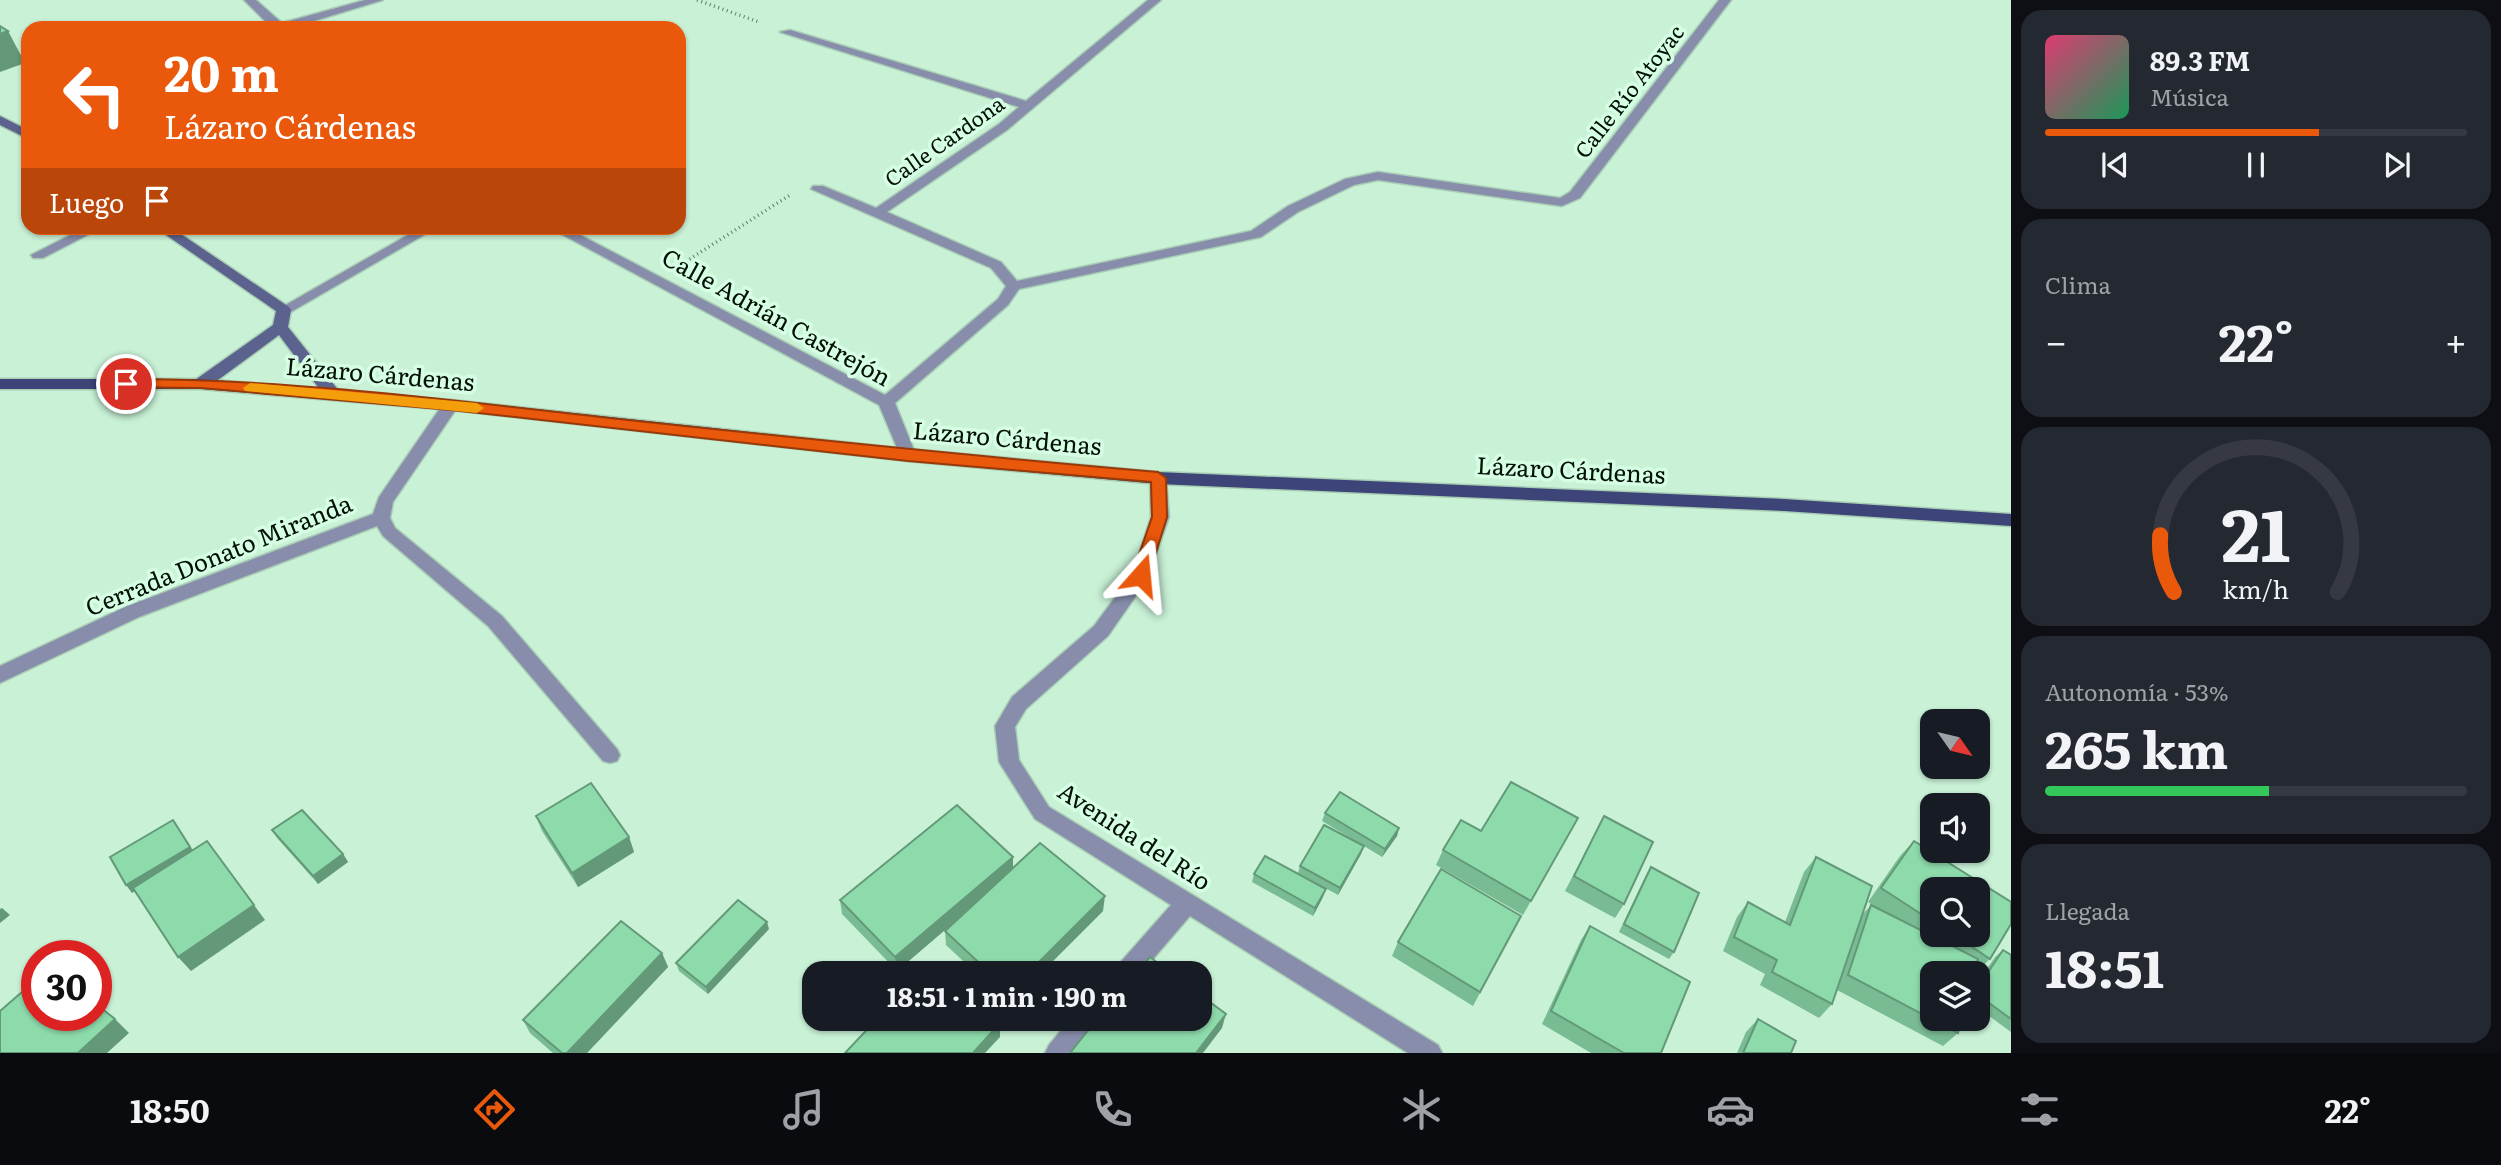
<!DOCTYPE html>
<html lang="es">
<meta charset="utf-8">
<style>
:root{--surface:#171b24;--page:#242831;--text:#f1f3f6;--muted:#9ea1a6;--line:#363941;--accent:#ea580c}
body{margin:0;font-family:Literata,serif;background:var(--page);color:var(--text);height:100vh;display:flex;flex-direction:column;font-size:26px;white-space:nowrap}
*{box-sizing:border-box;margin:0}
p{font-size:23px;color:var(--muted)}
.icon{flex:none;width:38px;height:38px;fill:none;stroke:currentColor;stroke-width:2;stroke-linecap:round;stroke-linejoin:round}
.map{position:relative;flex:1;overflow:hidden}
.panel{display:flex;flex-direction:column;gap:10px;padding:10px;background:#0d0f14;width:490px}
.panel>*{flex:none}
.top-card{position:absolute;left:21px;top:21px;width:665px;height:214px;border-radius:21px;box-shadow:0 2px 5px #0004;background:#ea580c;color:#fff;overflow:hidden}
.needle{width:46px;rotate:124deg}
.buttons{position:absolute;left:1920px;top:709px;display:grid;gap:14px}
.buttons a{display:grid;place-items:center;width:70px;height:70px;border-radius:14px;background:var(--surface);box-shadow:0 2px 5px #0004;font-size:35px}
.speed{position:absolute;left:21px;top:940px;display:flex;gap:14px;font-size:35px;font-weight:700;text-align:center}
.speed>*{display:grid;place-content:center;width:91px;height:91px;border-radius:50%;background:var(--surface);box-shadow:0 2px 5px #0004;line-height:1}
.speed .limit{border:10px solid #d22;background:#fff;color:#111}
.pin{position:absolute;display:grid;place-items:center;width:60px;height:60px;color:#fff;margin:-30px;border:4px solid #fff;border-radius:50%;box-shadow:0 2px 7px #0007}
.me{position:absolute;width:77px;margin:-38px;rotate:18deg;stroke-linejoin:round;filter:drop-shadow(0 0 5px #0008)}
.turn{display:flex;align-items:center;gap:24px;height:147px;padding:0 28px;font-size:32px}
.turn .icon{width:91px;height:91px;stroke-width:2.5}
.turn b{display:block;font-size:49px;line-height:60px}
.then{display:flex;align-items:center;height:66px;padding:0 28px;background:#0003;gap:14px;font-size:26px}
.big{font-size:52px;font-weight:700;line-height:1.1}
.panel .tile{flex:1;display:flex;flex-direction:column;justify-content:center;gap:10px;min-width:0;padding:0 24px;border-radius:21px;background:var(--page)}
.panel .dial{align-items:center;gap:0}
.dial svg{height:182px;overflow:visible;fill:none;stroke:var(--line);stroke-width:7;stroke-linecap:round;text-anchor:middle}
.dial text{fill:var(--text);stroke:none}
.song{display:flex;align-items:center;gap:21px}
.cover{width:84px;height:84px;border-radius:10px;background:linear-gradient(135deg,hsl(340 70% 55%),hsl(150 70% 35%))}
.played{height:7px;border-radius:4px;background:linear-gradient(90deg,var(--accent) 65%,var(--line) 65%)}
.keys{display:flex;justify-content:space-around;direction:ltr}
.heat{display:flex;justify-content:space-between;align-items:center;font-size:38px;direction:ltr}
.charge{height:10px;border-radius:5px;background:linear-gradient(90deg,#34c759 53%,var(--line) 0)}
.trip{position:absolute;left:802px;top:961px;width:410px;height:70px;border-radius:21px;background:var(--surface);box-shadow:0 2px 5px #0004;font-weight:700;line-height:70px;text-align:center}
.tab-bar{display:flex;height:112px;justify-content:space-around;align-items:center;background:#090b0e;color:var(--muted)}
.tab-bar .icon{width:49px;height:49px}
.tab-bar .current{color:var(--accent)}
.tab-bar b{font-size:32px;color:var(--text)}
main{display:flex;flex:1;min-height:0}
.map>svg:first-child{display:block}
</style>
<main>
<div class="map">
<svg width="2011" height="1053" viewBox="0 0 2011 1053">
<rect width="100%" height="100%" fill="#c8f1d6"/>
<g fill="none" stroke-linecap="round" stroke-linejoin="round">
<g stroke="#a8cdb5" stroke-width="3">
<g id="street">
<polygon points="244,0 256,0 282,23 365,0 383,0 291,28 272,28"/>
<polygon points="1148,0 1161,0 1007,130 887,212 1001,262 1017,281 1251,231 1288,206 1345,179 1378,172 1560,198 1570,192 1719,0 1731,0 1580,198 1562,206 1378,180 1354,185 1298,212 1261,237 1019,289 1008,305 895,403 916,455 908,461 900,455 879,405 550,228 567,228 885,395 998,299 1006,286 991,268 811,189 813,186 823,186 876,208 999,124 1019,107 780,32 790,30 1026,101"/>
<polygon points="84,228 101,228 43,258 33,258 31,255"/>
<polygon points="420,228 436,228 289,313 279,313 277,310"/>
<polygon points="451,400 459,405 393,502 390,518 395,528 502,616 617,749 620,755 617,761 610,763 603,761 488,626 383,536 377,526 139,617 0,683 0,666 125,607 373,514 379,497 445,401"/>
<polygon points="1158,472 1166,478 1169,517 1147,580 1108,636 1026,709 1015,727 1019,760 1049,807 1438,1045 1442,1053 1408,1053 1190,916 1141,973 1115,973 1118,965 1171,905 1035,819 999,762 995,726 1012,697 1094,626 1133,573 1151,517 1150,478"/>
<polygon points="1071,1018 1099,1018 1072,1053 1045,1053 1049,1045"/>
</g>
</g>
<g stroke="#a8cdb5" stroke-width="3">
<g id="secondary">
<polygon points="0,116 28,130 28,139 0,125"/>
<polygon points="156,228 172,228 289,307 291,310 288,327 339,391 341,395 339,399 327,399 279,335 207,388 195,388 193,384 195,380 273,325 276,311"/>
</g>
</g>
<g stroke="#a8cdb5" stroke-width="3">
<polygon id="primary" points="0,379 201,379 451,400 908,449 1158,472 1784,499 2011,514 2011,526 1784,511 1158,484 908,461 451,410 201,389 0,389"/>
</g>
<g stroke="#637e6c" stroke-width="3.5" stroke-dasharray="1 3.5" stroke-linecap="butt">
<polyline points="697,0 759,22"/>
<polyline points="682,264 790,195"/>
</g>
<use href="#street" fill="#878dab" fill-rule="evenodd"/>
<use href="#secondary" fill="#5b628d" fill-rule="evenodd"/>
<use href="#primary" fill="#3d4477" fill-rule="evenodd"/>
</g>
<g fill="#79bb93" fill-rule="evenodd">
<polygon points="1325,813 1399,828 1397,836 1382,857 1364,846 1361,854 1338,895 1298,873 1300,866 1362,845 1322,821"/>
<polygon points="536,816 629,837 634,852 578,887 542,831"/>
<polygon points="1604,816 1624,904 1615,918 1565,891"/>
<polygon points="1578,818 1523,915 1436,865 1443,850 1481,831"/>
<polygon points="272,830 343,854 348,862 318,884 277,838"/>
<path d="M1914,841L2011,902V924L1990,959L1975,973H1932V1018H1962L1958,1033L1943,1046L1837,990L1832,1004L1819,1018L1760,985L1765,974L1723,951L1737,917L1748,902L1785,922L1804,872L1816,857L1872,886L1863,914L1871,905L1880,910L1868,902L1900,856ZM1932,889H1978V934H1932Z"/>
<polygon points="1651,867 1674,952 1669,959 1619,932 1646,875"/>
<polygon points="1013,868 1103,911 1041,973 976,973 946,945 945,931 962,915 897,971 842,914 840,900"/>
<polygon points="1254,874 1323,897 1313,916 1252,882"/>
<polygon points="1521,916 1473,1006 1392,956 1398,942"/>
<polygon points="1590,926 1661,1053 1591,1053 1542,1024 1581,940"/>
<polygon points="769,929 708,994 679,971 676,963"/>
<polygon points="2003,950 2011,955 2011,1032 1978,1008 1978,982 1995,957"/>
<polygon points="662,953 668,967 587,1053 553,1053 530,1033 523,1020"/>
<polygon points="1758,1019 1791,1053 1737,1053 1746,1032"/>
</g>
<g fill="#639978">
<polygon points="8,31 25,63 0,72 0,34"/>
<polygon points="173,820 196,855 132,893 126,885"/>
<polygon points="1399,828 1397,836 1382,857 1385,849"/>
<polygon points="629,837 634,852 578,887 572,873"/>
<polygon points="207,841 265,920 191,971 178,957"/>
<polygon points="1364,846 1361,854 1338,895 1340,888"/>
<polygon points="343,854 348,862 318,884 313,876"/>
<polygon points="1013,857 1013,872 897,971 895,957"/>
<polygon points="1326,889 1323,897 1313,916 1315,908"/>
<polygon points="1105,896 1103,911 1041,973 1028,973"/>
<polygon points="2,908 10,915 0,923 0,909"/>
<polygon points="767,922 769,929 708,994 706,987"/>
<polygon points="662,953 668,967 587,1053 567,1053"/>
<polygon points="1226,1014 1222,1028 1203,1053 1196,1053"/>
<polygon points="115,1019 129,1033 107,1053 78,1053"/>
<polygon points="1000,1023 1000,1037 985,1053 973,1053"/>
</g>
<g fill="#8ddaab" stroke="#639978" stroke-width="2">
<polygon points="0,26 8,31 0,34"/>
<polygon points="1511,782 1578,818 1531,901 1443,850 1461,820 1481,831"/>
<polygon points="591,783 629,837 572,873 536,816"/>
<polygon points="1340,792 1399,828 1385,849 1325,813"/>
<polygon points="957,805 1013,857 895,957 840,900"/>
<polygon points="302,810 343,854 313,876 272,830"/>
<polygon points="1604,816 1653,842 1624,904 1574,876"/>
<polygon points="173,820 190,847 126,885 110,857"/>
<polygon points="1324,825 1364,846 1340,888 1300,866"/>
<polygon points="207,841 254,905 178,957 133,888"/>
<polygon points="1914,841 2011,902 2011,924 1990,959 1953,934 1978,934 1978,889 1932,889 1932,921 1881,888"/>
<polygon points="1040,843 1105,896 1028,973 990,973 945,931"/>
<polygon points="1265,856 1326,889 1315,908 1254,874"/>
<polygon points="1816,857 1872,886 1832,1004 1772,972 1777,960 1734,937 1748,902 1790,925"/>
<polygon points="1651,867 1699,893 1674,952 1624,924"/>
<polygon points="1441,869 1521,916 1480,992 1398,942"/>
<polygon points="738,900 767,922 706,987 676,963"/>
<polygon points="1871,905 1978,959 1974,973 1932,973 1932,1018 1962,1018 1958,1033 1848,975"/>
<polygon points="621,921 662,953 567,1053 562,1053 523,1020"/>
<polygon points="1590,926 1690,982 1661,1053 1624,1053 1551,1011"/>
<polygon points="2003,950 2011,955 2011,1019 1978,995 1978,987"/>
<polygon points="1150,957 1171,973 1137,973"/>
<polygon points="928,965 938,973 921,973"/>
<polygon points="37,979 37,1015 96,1015 96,1004 115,1019 78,1053 0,1053 0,1011"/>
<polygon points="1199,994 1226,1014 1196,1053 1070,1053 1098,1018 1199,1018"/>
<polygon points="878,1018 994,1018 1000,1023 973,1053 845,1053"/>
<polygon points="1758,1019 1796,1041 1791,1053 1743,1053"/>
</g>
<path fill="#ea580c" stroke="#983908" stroke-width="2" d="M126,379C284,379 443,399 600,417C786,437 972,456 1158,472L1166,478L1167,517L1149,575L1141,581L1132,575L1152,517L1151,482L908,461L451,410L201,388L121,387V380Z"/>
<polygon fill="#f59e0b" points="250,383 477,403 484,408 477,413 245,391 243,388"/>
<g text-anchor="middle" stroke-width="7" stroke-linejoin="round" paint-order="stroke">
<g font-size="21" fill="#030f07" stroke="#d5fee3">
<text transform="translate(1630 92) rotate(-52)" y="7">Calle Río Atoyac</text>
<text transform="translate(945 142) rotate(-35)" y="7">Calle Cardona</text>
</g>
<g font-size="24" fill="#030f07" stroke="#d5fee3">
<text transform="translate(776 318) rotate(29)" y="8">Calle Adrián Castrejón</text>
<text transform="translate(380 375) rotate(5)" y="8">Lázaro Cárdenas</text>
<text transform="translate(1007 439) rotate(5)" y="8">Lázaro Cárdenas</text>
<text transform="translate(1571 471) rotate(3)" y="8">Lázaro Cárdenas</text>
<text transform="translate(219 556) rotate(-22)" y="8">Cerrada Donato Miranda</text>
<text transform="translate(1134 837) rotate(33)" y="8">Avenida del Río</text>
</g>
</g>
</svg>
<div class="buttons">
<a><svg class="needle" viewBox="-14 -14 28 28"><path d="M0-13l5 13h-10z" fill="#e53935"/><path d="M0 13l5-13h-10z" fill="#9ea1a6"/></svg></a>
<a><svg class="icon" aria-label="sound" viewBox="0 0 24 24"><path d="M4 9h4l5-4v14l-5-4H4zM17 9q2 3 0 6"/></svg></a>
<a><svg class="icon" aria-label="search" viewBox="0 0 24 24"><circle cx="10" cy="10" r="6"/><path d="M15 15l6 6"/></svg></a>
<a><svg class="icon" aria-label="layers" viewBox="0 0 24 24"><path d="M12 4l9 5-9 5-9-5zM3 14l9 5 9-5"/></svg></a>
</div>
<div class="speed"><div class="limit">30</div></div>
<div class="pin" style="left:126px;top:384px;background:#d93025"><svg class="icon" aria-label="arrive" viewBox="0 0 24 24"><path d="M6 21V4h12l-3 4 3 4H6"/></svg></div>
<svg class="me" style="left:1141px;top:575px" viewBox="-20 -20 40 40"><path d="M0-17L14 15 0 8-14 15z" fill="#ea580c" stroke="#fff" stroke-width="4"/></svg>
<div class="trip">18:51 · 1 min · 190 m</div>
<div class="top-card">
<div class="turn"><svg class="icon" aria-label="left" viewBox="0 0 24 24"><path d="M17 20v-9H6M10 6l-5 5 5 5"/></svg><div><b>20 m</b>Lázaro Cárdenas</div></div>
<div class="then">Luego<svg class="icon" aria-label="arrive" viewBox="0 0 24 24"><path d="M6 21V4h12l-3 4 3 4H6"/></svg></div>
</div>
</div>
<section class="panel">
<div class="tile">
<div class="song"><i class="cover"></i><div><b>89.3 FM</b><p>Música</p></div></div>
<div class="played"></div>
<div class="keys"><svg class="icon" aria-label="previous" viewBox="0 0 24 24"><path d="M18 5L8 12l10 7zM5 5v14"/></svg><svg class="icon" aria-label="pause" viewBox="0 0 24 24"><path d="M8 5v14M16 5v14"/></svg><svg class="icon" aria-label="next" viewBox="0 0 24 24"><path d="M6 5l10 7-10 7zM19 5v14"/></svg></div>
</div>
<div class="tile"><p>Clima</p>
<div class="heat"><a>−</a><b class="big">22°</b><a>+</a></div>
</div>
<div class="tile dial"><svg viewBox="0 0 100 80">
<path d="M14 69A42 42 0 1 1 86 69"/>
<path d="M14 69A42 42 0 0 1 8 44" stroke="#ea580c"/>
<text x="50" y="56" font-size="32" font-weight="700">21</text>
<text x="50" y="72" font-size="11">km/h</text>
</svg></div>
<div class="tile"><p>Autonomía · 53%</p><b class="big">265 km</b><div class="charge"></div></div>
<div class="tile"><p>Llegada</p><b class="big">18:51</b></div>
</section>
</main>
<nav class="tab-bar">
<b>18:50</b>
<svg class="icon current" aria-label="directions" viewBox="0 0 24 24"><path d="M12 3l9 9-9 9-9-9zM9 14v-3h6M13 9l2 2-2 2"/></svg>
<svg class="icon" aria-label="music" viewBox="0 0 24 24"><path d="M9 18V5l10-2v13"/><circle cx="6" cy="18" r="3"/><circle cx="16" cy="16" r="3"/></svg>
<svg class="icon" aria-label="phone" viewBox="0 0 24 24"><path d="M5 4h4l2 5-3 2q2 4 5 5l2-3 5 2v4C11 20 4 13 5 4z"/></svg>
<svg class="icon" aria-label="climate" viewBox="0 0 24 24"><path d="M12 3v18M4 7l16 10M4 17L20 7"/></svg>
<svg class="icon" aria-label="car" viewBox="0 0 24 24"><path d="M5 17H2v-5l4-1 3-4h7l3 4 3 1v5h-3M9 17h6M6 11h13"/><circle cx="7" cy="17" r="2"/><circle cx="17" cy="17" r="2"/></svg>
<svg class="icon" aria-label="filters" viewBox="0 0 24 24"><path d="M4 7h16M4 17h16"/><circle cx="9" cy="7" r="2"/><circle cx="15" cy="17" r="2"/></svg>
<b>22°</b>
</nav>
